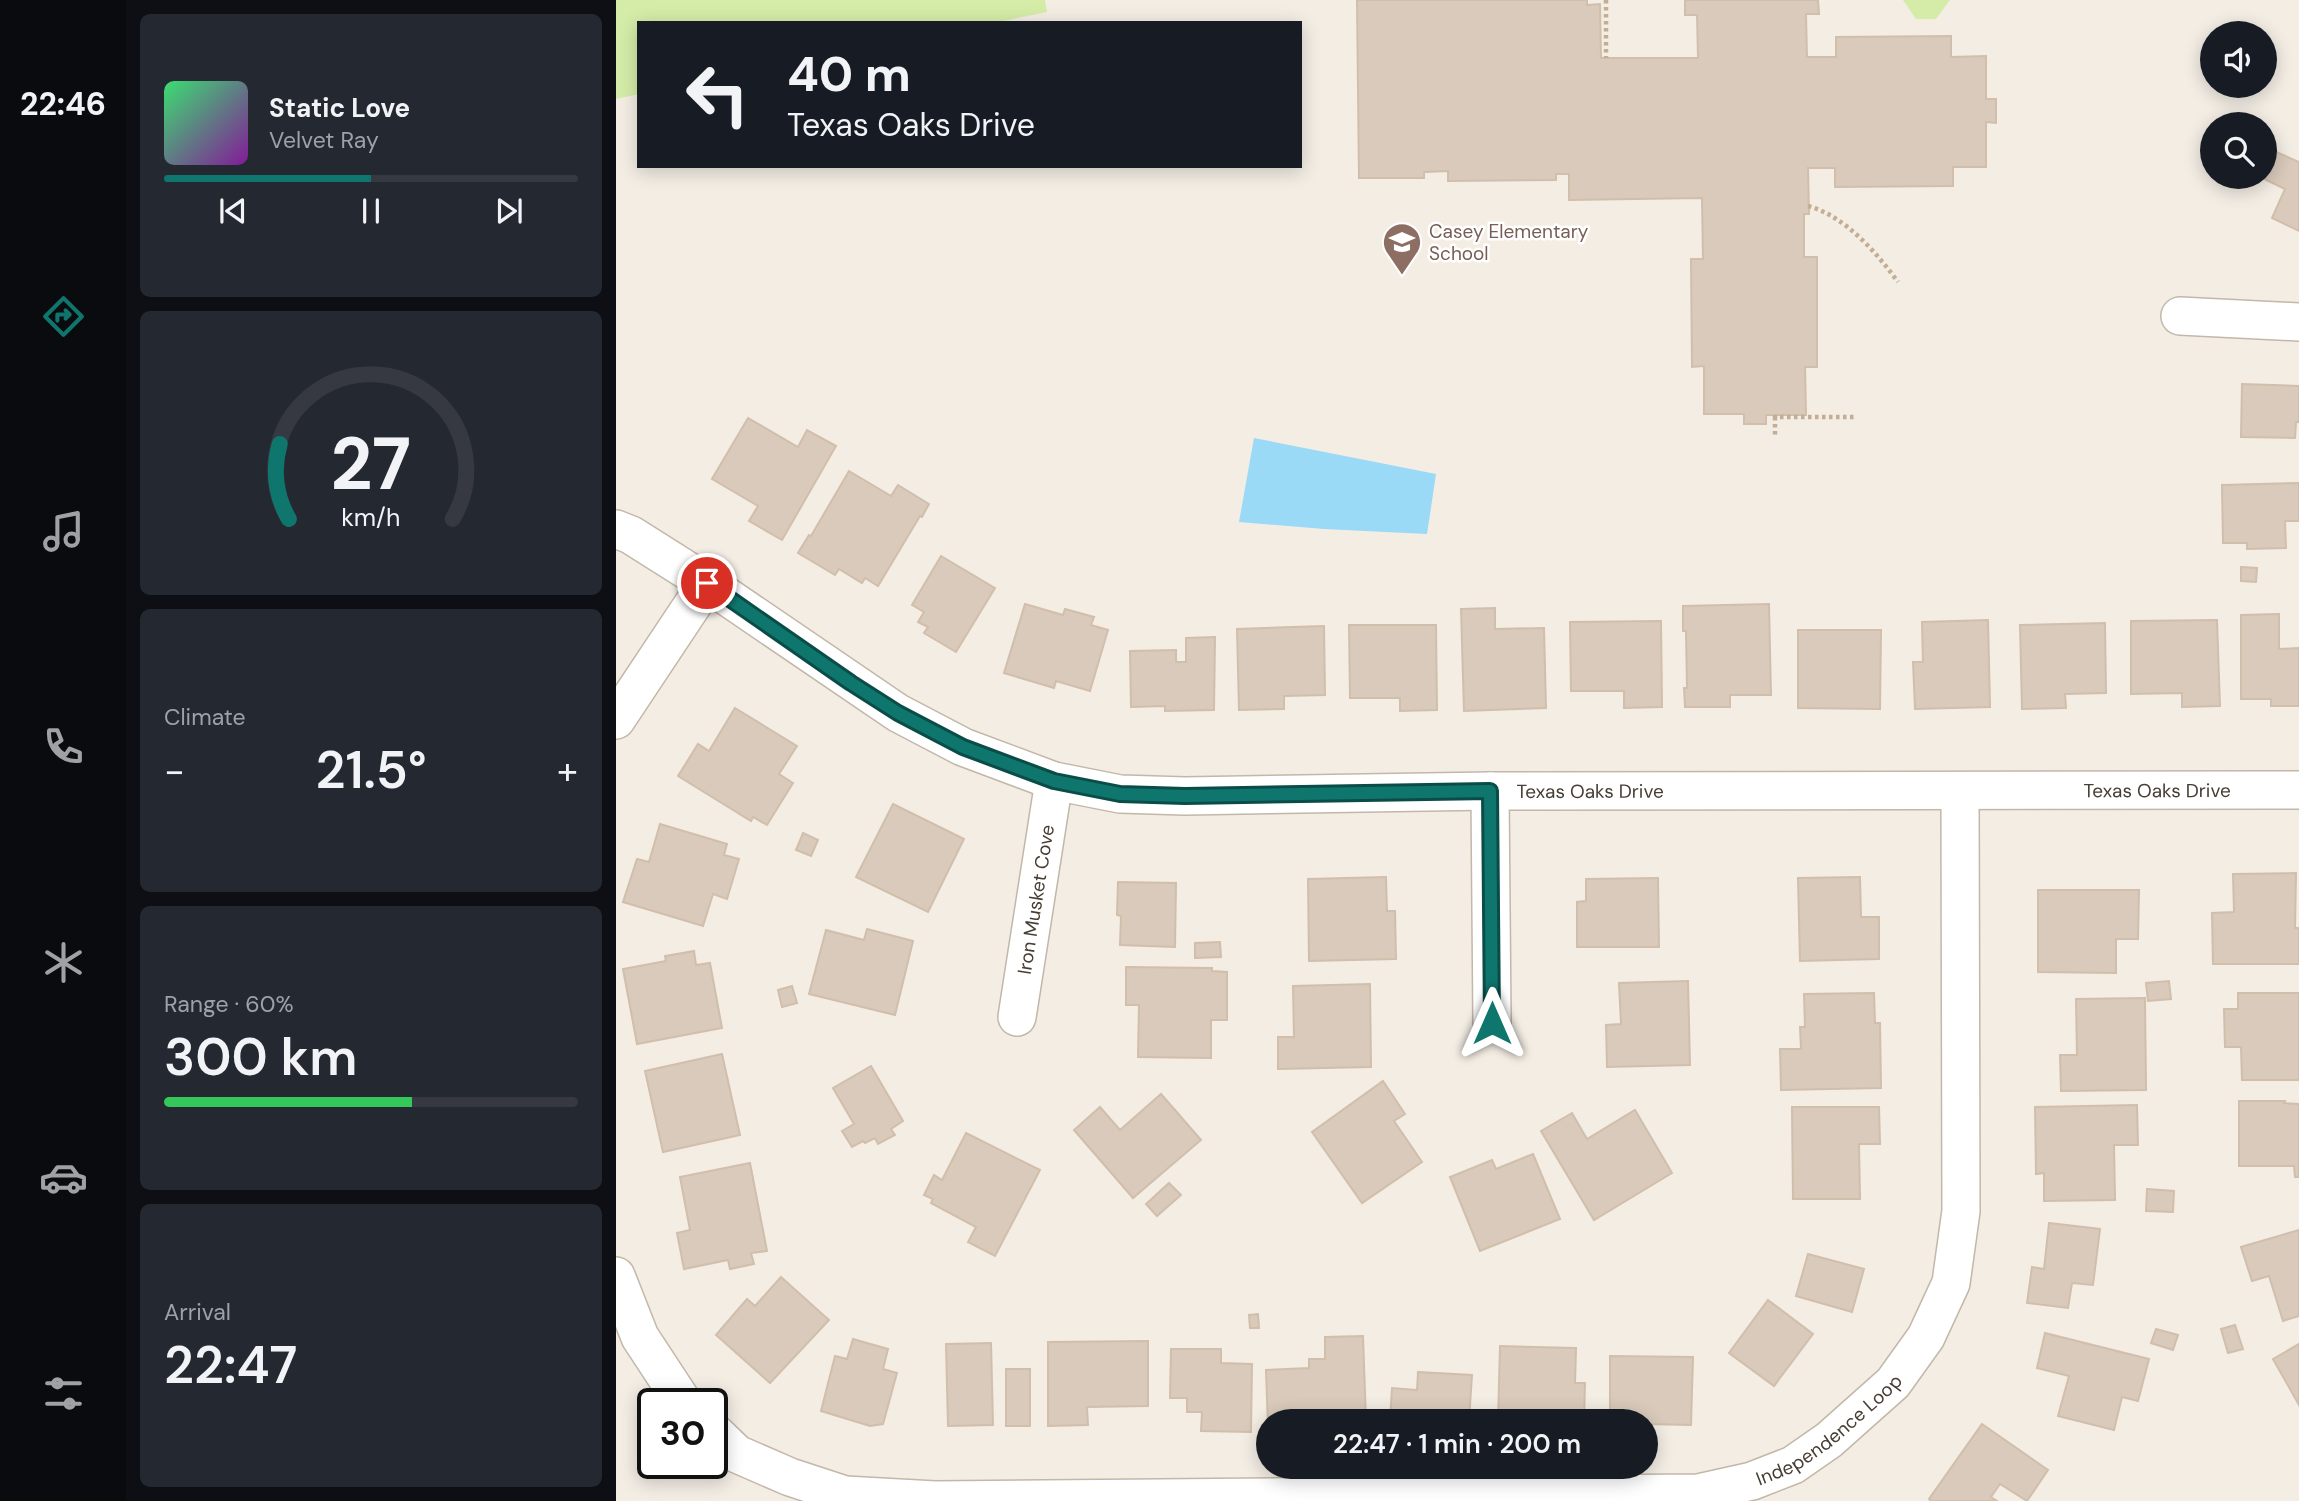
<!DOCTYPE html>
<meta charset="utf-8">
<style>
:root{--surface:#171b24;--page:#242831;--text:#f1f3f6;--muted:#9ea1a6;--line:#363941;--accent:#0f766e}
body{margin:0;font-family:"DM Sans",sans-serif;background:var(--page);color:var(--text);height:100vh;display:flex;flex-direction:column;font-size:26px;white-space:nowrap}
*{box-sizing:border-box;margin:0}
p{font-size:23px;color:var(--muted)}
.icon{flex:none;width:38px;height:38px;fill:none;stroke:currentColor;stroke-width:2;stroke-linecap:round;stroke-linejoin:round}
.map{position:relative;flex:1;overflow:hidden}
.sheet{display:flex;flex-direction:column;gap:14px;padding:14px;background:#0d0f14;width:490px}
.sheet>*{flex:none}
.guide{position:absolute;left:21px;top:21px;width:665px;height:147px;border-radius:0px;box-shadow:0 4px 18px #0003;background:#171b24;color:var(--text);overflow:hidden}
.tools{position:absolute;left:1584px;top:21px;display:grid;gap:14px}
.tools a{display:grid;place-items:center;width:77px;height:77px;border-radius:50%;background:var(--surface);box-shadow:0 4px 18px #0003;font-size:35px}
.speed{position:absolute;left:21px;top:1388px;display:flex;gap:14px;font-size:35px;font-weight:700;text-align:center}
.speed>*{display:grid;place-content:center;width:91px;height:91px;border-radius:50%;background:var(--surface);box-shadow:0 4px 18px #0003;line-height:1}
.speed .limit{border:4px solid #111;border-radius:10px;background:#fff;color:#111}
.pin{position:absolute;display:grid;place-items:center;width:60px;height:60px;color:#fff;margin:-30px;border:4px solid #fff;border-radius:50%;box-shadow:0 2px 7px #0007}
.me{position:absolute;width:77px;margin:-38px;rotate:0deg;stroke-linejoin:round;filter:drop-shadow(0 0 5px #0008)}
.turn{display:flex;align-items:center;gap:24px;height:147px;padding:0 35px;font-size:32px}
.turn .icon{width:91px;height:91px;stroke-width:2.5}
.turn b{display:block;font-size:49px;line-height:60px}
.big{font-size:52px;font-weight:600;line-height:1.1}
.sheet .tile{flex:1;display:flex;flex-direction:column;justify-content:center;gap:10px;min-width:0;padding:0 24px;border-radius:10px;background:var(--page)}
.sheet .dial{align-items:center;gap:0}
.dial svg{height:182px;overflow:visible;fill:none;stroke:var(--line);stroke-width:7;stroke-linecap:round;text-anchor:middle}
.dial text{fill:var(--text);stroke:none}
.song{display:flex;align-items:center;gap:21px}
.cover{width:84px;height:84px;border-radius:10px;background:linear-gradient(135deg,hsl(140 70% 55%),hsl(290 70% 35%))}
.played{height:7px;border-radius:4px;background:linear-gradient(90deg,var(--accent) 50%,var(--line) 50%)}
.keys{display:flex;justify-content:space-around;direction:ltr}
.heat{display:flex;justify-content:space-between;align-items:center;font-size:38px;direction:ltr}
.charge{height:10px;border-radius:5px;background:linear-gradient(90deg,#34c759 60%,var(--line) 0)}
.trip{position:absolute;left:640px;top:1409px;width:402px;height:70px;border-radius:35px;background:var(--surface);box-shadow:0 4px 18px #0003;font-weight:600;line-height:70px;text-align:center}
main{display:flex;flex:1;min-height:0}
.tab-bar{display:flex;flex-direction:column;width:126px;justify-content:space-around;align-items:center;background:#090b0e;color:var(--muted)}
.tab-bar .icon{width:49px;height:49px}
.tab-bar .current{color:var(--accent)}
.tab-bar b{font-size:32px;color:var(--text)}
.map>svg:first-child{display:block}
</style>
<main>
<nav class="tab-bar">
<b>22:46</b>
<svg class="icon current" aria-label="directions" viewBox="0 0 24 24"><path d="M12 3l9 9-9 9-9-9zM9 14v-3h6M13 9l2 2-2 2"/></svg>
<svg class="icon" aria-label="music" viewBox="0 0 24 24"><path d="M9 18V5l10-2v13"/><circle cx="6" cy="18" r="3"/><circle cx="16" cy="16" r="3"/></svg>
<svg class="icon" aria-label="phone" viewBox="0 0 24 24"><path d="M5 4h4l2 5-3 2q2 4 5 5l2-3 5 2v4C11 20 4 13 5 4z"/></svg>
<svg class="icon" aria-label="climate" viewBox="0 0 24 24"><path d="M12 3v18M4 7l16 10M4 17L20 7"/></svg>
<svg class="icon" aria-label="car" viewBox="0 0 24 24"><path d="M5 17H2v-5l4-1 3-4h7l3 4 3 1v5h-3M9 17h6M6 11h13"/><circle cx="7" cy="17" r="2"/><circle cx="17" cy="17" r="2"/></svg>
<svg class="icon" aria-label="filters" viewBox="0 0 24 24"><path d="M4 7h16M4 17h16"/><circle cx="9" cy="7" r="2"/><circle cx="15" cy="17" r="2"/></svg>
</nav>
<section class="sheet">
<div class="tile">
<div class="song"><i class="cover"></i><div><b>Static Love</b><p>Velvet Ray</p></div></div>
<div class="played"></div>
<div class="keys"><svg class="icon" aria-label="previous" viewBox="0 0 24 24"><path d="M18 5L8 12l10 7zM5 5v14"/></svg><svg class="icon" aria-label="pause" viewBox="0 0 24 24"><path d="M8 5v14M16 5v14"/></svg><svg class="icon" aria-label="next" viewBox="0 0 24 24"><path d="M6 5l10 7-10 7zM19 5v14"/></svg></div>
</div>
<div class="tile dial"><svg viewBox="0 0 100 80">
<path d="M14 69A42 42 0 1 1 86 69"/>
<path d="M14 69A42 42 0 0 1 10 36" stroke="#0f766e"/>
<text x="50" y="56" font-size="32" font-weight="700">27</text>
<text x="50" y="72" font-size="11">km/h</text>
</svg></div>
<div class="tile"><p>Climate</p>
<div class="heat"><a>−</a><b class="big">21.5°</b><a>+</a></div>
</div>
<div class="tile"><p>Range · 60%</p><b class="big">300 km</b><div class="charge"></div></div>
<div class="tile"><p>Arrival</p><b class="big">22:47</b></div>
</section>
<div class="map">
<svg width="1683" height="1501" viewBox="0 0 1683 1501">
<rect width="100%" height="100%" fill="#f3ede4"/>
<g fill="#d4eca8">
<polygon points="0,0 429,0 431,12 377,23 23,23 23,94 0,99"/>
<polygon points="1287,0 1334,0 1320,19 1300,19"/>
</g>
<polygon fill="#9adaf6" points="638,438 820,474 811,534 708,529 623,522"/>
<g fill="#d9cabb" stroke="#d1beab" stroke-width="2">
<polygon points="741,0 971,0 971,5 984,4 985,58 1082,58 1081,15 1069,15 1069,0 1202,0 1203,14 1190,14 1191,57 1220,57 1220,37 1335,36 1335,57 1370,56 1370,99 1380,99 1380,123 1370,122 1370,167 1337,167 1337,186 1219,187 1219,168 1192,168 1193,214 1188,214 1188,257 1201,257 1201,367 1189,367 1190,415 1150,415 1150,424 1128,424 1128,414 1088,414 1088,366 1076,367 1075,259 1087,259 1086,198 953,200 953,174 940,174 940,180 832,181 832,171 808,172 808,178 743,178"/>
<polygon points="1658,151 1683,162 1683,231 1656,218 1669,189 1646,178 1648,177"/>
<polygon points="1626,384 1683,386 1683,422 1680,422 1679,438 1625,437"/>
<polygon points="132,418 182,447 191,430 220,446 166,540 133,521 142,506 96,479"/>
<polygon points="233,471 275,496 282,485 313,504 306,517 304,516 262,586 249,578 246,583 223,569 219,575 182,553 193,535 195,536"/>
<polygon points="1683,483 1683,521 1669,521 1670,548 1631,549 1631,543 1607,543 1606,485"/>
<polygon points="325,556 379,588 340,652 308,633 312,627 302,622 308,612 296,605"/>
<polygon points="1625,567 1641,568 1640,582 1625,581"/>
<polygon points="409,604 447,615 449,609 478,617 475,625 492,630 474,691 440,681 438,688 388,673"/>
<polygon points="1153,604 1155,695 1114,695 1114,707 1069,707 1068,688 1071,688 1070,631 1067,631 1067,606"/>
<polygon points="879,608 879,629 928,628 930,708 848,711 845,609"/>
<polygon points="1663,614 1663,649 1683,648 1683,706 1655,706 1655,699 1625,699 1625,615"/>
<polygon points="1372,620 1374,707 1299,709 1297,662 1307,662 1306,622"/>
<polygon points="1601,620 1604,706 1566,707 1566,693 1515,694 1515,621"/>
<polygon points="1045,621 1046,707 1008,708 1008,691 955,691 954,622"/>
<polygon points="1489,623 1490,693 1449,694 1450,708 1406,709 1404,625"/>
<polygon points="733,625 820,625 821,710 784,711 784,698 734,698"/>
<polygon points="708,626 709,695 668,696 668,709 623,710 621,629"/>
<polygon points="1182,630 1265,630 1264,709 1182,708"/>
<polygon points="599,637 598,710 549,711 549,706 515,707 514,651 560,650 560,662 570,662 570,638"/>
<polygon points="119,708 181,746 163,774 177,783 151,825 137,817 135,821 62,776 82,744 93,751"/>
<polygon points="277,804 348,839 312,912 240,877"/>
<polygon points="44,824 111,844 108,855 123,859 111,899 97,894 87,926 7,902 21,859 33,862"/>
<polygon points="187,833 202,840 195,856 180,850"/>
<polygon points="1680,873 1679,928 1683,928 1683,964 1597,964 1596,913 1618,912 1617,874"/>
<polygon points="770,877 771,911 779,911 780,959 693,961 692,879"/>
<polygon points="1244,877 1245,917 1263,917 1263,959 1184,961 1182,878"/>
<polygon points="1042,878 1043,947 961,947 961,902 970,901 970,879"/>
<polygon points="502,882 560,883 559,947 504,945 505,916 501,915"/>
<polygon points="1422,890 1523,890 1522,939 1500,939 1500,973 1422,972"/>
<polygon points="251,929 297,941 279,1015 193,994 210,930 248,940"/>
<polygon points="604,942 605,957 579,958 579,943"/>
<polygon points="78,951 80,965 94,963 106,1028 21,1044 7,969 50,961 49,956"/>
<polygon points="510,967 596,968 596,971 611,972 611,1020 595,1020 595,1058 522,1057 523,1005 510,1005"/>
<polygon points="1072,981 1074,1065 991,1067 990,1025 1005,1024 1003,983"/>
<polygon points="1553,981 1555,999 1532,1001 1530,983"/>
<polygon points="754,984 755,1067 662,1069 662,1037 678,1037 677,986"/>
<polygon points="176,986 181,1003 166,1007 162,990"/>
<polygon points="1258,993 1259,1023 1264,1023 1265,1088 1165,1090 1164,1049 1185,1049 1184,1027 1189,1027 1188,994"/>
<polygon points="1622,993 1683,993 1683,1080 1626,1080 1625,1047 1609,1047 1608,1009 1622,1009"/>
<polygon points="1529,998 1530,1090 1445,1091 1444,1055 1461,1055 1460,999"/>
<polygon points="106,1054 124,1135 47,1152 29,1071"/>
<polygon points="255,1066 287,1121 275,1129 279,1135 262,1144 259,1138 249,1143 247,1141 236,1147 226,1131 238,1124 217,1088"/>
<polygon points="767,1081 789,1114 778,1121 806,1162 746,1203 696,1132"/>
<polygon points="545,1094 585,1140 517,1198 458,1130 484,1107 504,1130"/>
<polygon points="1623,1101 1669,1101 1668,1103 1683,1104 1683,1177 1679,1177 1678,1166 1623,1166"/>
<polygon points="1521,1105 1522,1145 1498,1145 1499,1200 1428,1201 1428,1173 1420,1174 1419,1107"/>
<polygon points="1176,1107 1263,1107 1264,1144 1243,1144 1244,1199 1177,1199"/>
<polygon points="1019,1110 1056,1173 978,1220 925,1131 956,1113 971,1139"/>
<polygon points="350,1133 424,1170 379,1256 352,1242 360,1227 315,1203 317,1199 308,1195 318,1175 326,1180"/>
<polygon points="917,1154 944,1219 864,1251 834,1177 876,1160 880,1169"/>
<polygon points="134,1163 151,1251 135,1253 138,1264 114,1269 112,1260 68,1269 61,1233 74,1230 64,1177"/>
<polygon points="553,1183 565,1195 541,1216 530,1204"/>
<polygon points="1531,1189 1558,1191 1557,1212 1530,1211"/>
<polygon points="1433,1223 1484,1229 1477,1285 1456,1283 1452,1308 1411,1303 1416,1267 1428,1269"/>
<polygon points="1683,1230 1683,1316 1667,1321 1653,1276 1636,1281 1625,1247"/>
<polygon points="1192,1254 1248,1269 1236,1312 1180,1296"/>
<polygon points="165,1277 213,1320 154,1383 100,1335 131,1299 139,1306"/>
<polygon points="1152,1300 1197,1334 1158,1386 1113,1353"/>
<polygon points="642,1314 643,1328 634,1328 633,1315"/>
<polygon points="1619,1325 1627,1349 1612,1353 1605,1329"/>
<polygon points="1540,1329 1562,1335 1557,1350 1535,1343"/>
<polygon points="1429,1333 1533,1359 1522,1401 1506,1397 1498,1430 1442,1416 1453,1376 1421,1368"/>
<polygon points="747,1336 750,1421 653,1421 652,1428 650,1370 693,1368 693,1359 709,1359 709,1337"/>
<polygon points="237,1339 272,1349 267,1369 281,1373 267,1424 254,1426 205,1411 219,1356 231,1359"/>
<polygon points="532,1341 532,1406 471,1407 472,1425 432,1426 432,1342"/>
<polygon points="375,1343 377,1425 332,1426 330,1344"/>
<polygon points="1683,1344 1683,1405 1657,1359"/>
<polygon points="884,1346 960,1348 959,1383 969,1383 968,1421 882,1421"/>
<polygon points="555,1349 605,1349 605,1363 636,1364 635,1432 585,1431 586,1412 571,1412 571,1398 554,1398"/>
<polygon points="994,1356 1077,1357 1075,1425 1031,1424 1031,1421 1023,1421 1023,1418 994,1418"/>
<rect x="390" y="1369" width="24" height="57"/>
<polygon points="802,1372 856,1375 853,1421 774,1421 776,1388 801,1390"/>
<polygon points="1366,1424 1432,1470 1411,1501 1384,1484 1375,1497 1381,1501 1315,1501 1313,1499"/>
</g>
<g fill="none" stroke-linecap="round" stroke-linejoin="round">
<g stroke="#c3b7a8" stroke-width="40">
<g id="minor">
<polyline points="1564,316 1683,322"/>
<path id="s1" d="M0,529L15,535L91,583L282,713L347,747L438,781L504,794L569,796L874,791L1683,790"/>
<polyline points="0,720 91,583"/>
<polyline points="874,791 876,1023"/>
<path id="s2" d="M401,1017L438,781"/>
<polyline points="0,1276 24,1337 68,1404"/>
<path id="s3" d="M96,1430L121,1454L174,1477L229,1495L319,1500L1082,1493L1136,1481L1177,1465L1213,1440L1277,1383L1310,1337L1335,1283L1345,1211L1344,791"/>
</g>
</g>
<g stroke="#c3ae95" stroke-width="4.5" stroke-dasharray="3.5 3.5" stroke-linecap="butt">
<polyline points="990,0 990,58"/>
<path d="M1192,206C1229,216 1260,252 1282,282"/>
<polyline points="1159,415 1159,417 1240,417"/>
<polyline points="1159,417 1159,438"/>
</g>
<use href="#minor" stroke="#fff" stroke-width="37"/>
</g>
<g fill="none" stroke-linecap="round" stroke-linejoin="round">
<g stroke="#0a4d48" stroke-width="18">
<polyline id="route" points="91,583 235,683 282,713 347,747 438,781 504,794 569,796 874,791 876,1023"/>
</g>
<use href="#route" stroke="#0f766e" stroke-width="12"/>
</g>
<defs>
<g id="school-pin" transform="scale(2.0125)"><path d="M0 17L-7.5 6A9.5 9.5 0 1 1 7.5 6Z" fill="#8d6e63" stroke="#fff"/><path d="M0-5L7-2L0 1L-7-2ZM-4 1L0 2.5L4 1V4Q0 6-4 4Z" fill="#fff"/></g>
</defs>
<g fill-rule="evenodd">
<use href="#school-pin" x="786" y="242"/>
</g>
<g text-anchor="middle" stroke-width="5" stroke-linejoin="round" paint-order="stroke">
<g font-size="19" fill="#785e54" stroke="#fff" text-anchor="start">
<text x="813" y="238">Casey Elementary<tspan x="813" dy="22">School</tspan></text>
</g>
<g font-size="19" fill="#463d33" stroke="#fff">
<text dy="7" stroke="none"><textPath href="#s1" startOffset="1045">Texas Oaks Drive</textPath></text>
<text dy="7" stroke="none"><textPath href="#s1" startOffset="1612">Texas Oaks Drive</textPath></text>
<text dy="7" stroke="none"><textPath href="#s2" startOffset="119">Iron Musket Cove</textPath></text>
<text dy="7" stroke="none"><textPath href="#s3" startOffset="1152">Independence Loop</textPath></text>
</g>
</g>
</svg>
<div class="tools">
<a><svg class="icon" aria-label="sound" viewBox="0 0 24 24"><path d="M4 9h4l5-4v14l-5-4H4zM17 9q2 3 0 6"/></svg></a>
<a><svg class="icon" aria-label="search" viewBox="0 0 24 24"><circle cx="10" cy="10" r="6"/><path d="M15 15l6 6"/></svg></a>
</div>
<div class="speed"><div class="limit">30</div></div>
<div class="pin" style="left:91px;top:583px;background:#d93025"><svg class="icon" aria-label="arrive" viewBox="0 0 24 24"><path d="M6 21V4h12l-3 4 3 4H6"/></svg></div>
<svg class="me" style="left:876px;top:1023px" viewBox="-20 -20 40 40"><path d="M0-17L14 15 0 8-14 15z" fill="#0f766e" stroke="#fff" stroke-width="4"/></svg>
<div class="trip">22:47 · 1 min · 200 m</div>
<div class="guide">
<div class="turn"><svg class="icon" aria-label="left" viewBox="0 0 24 24"><path d="M17 20v-9H6M10 6l-5 5 5 5"/></svg><div><b>40 m</b>Texas Oaks Drive</div></div>
</div>
</div>
</main>
